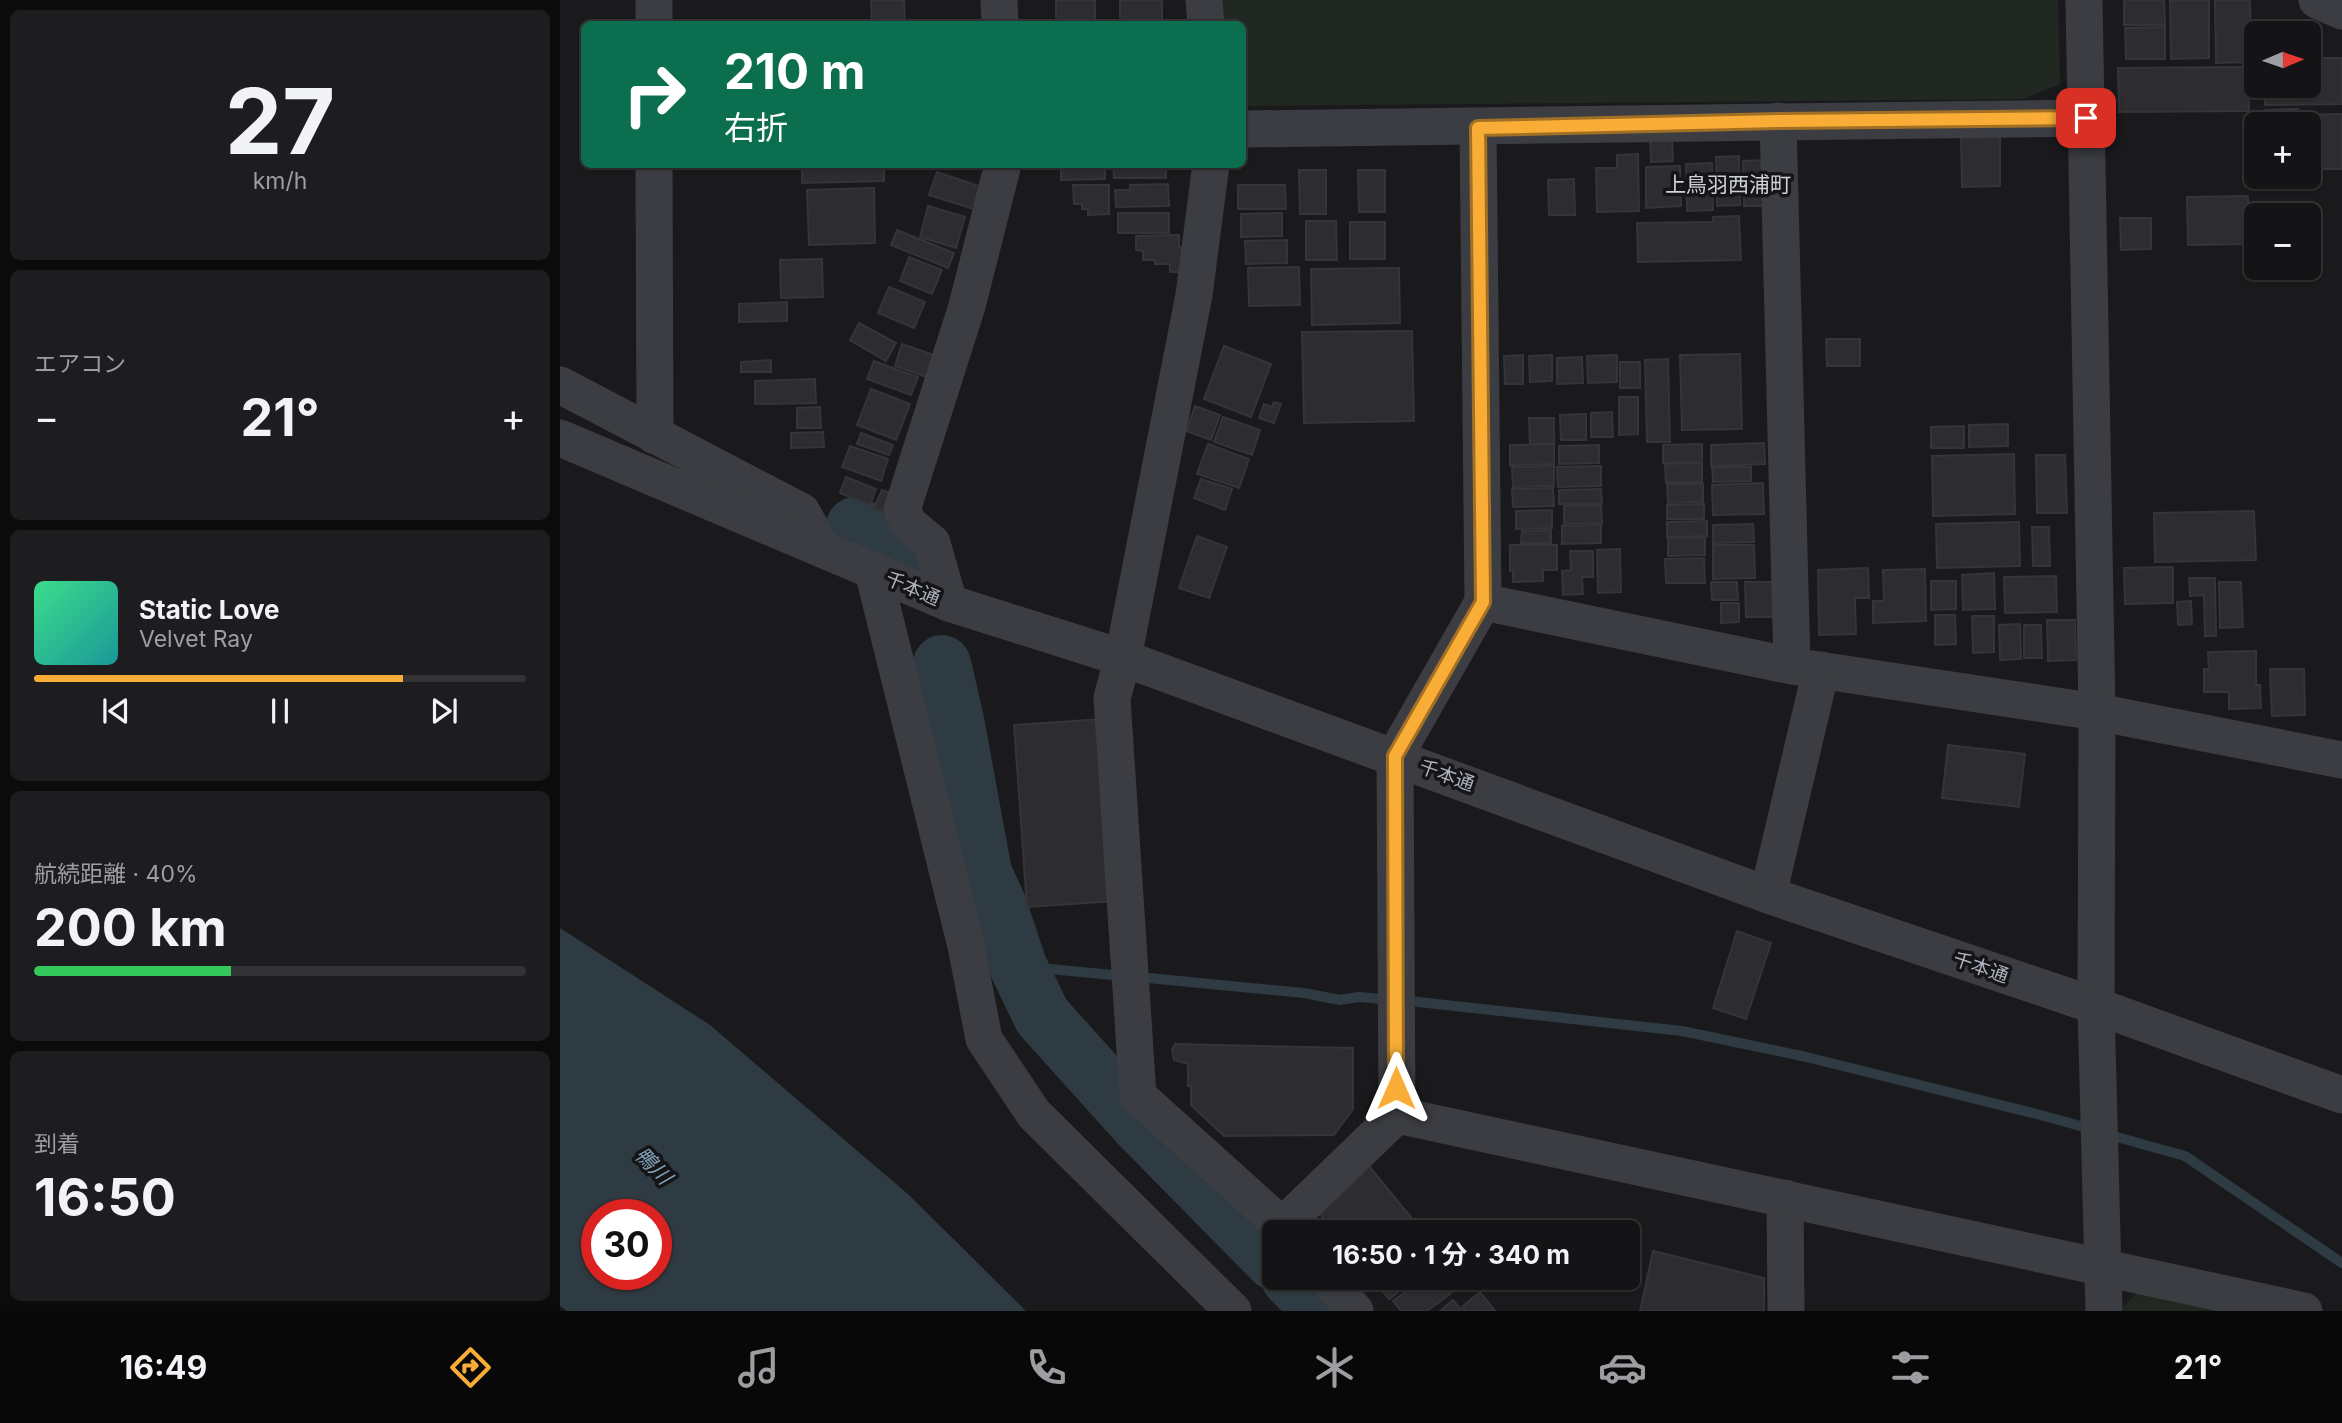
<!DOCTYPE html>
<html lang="ja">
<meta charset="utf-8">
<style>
:root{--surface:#141416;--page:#1d1d1f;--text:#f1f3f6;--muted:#9d9ea1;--line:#333335;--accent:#f9ad37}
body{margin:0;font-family:Inter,"Noto Sans JP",sans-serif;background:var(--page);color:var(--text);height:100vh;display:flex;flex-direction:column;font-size:26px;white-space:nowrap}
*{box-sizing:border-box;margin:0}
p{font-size:23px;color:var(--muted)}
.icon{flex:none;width:38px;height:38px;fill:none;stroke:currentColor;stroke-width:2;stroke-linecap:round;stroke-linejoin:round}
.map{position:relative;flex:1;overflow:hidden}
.panel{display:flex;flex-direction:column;gap:10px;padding:10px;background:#0b0b0c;width:560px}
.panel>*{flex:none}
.hud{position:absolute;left:21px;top:21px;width:665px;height:147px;border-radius:10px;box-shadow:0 2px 5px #0004,0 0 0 2px var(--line);background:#0b6e4f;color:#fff;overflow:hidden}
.needle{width:46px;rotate:88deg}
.fabs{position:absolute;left:1684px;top:21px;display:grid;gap:14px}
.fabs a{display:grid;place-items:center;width:77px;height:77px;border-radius:10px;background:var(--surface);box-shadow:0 2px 5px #0004,0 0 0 2px var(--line);font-size:35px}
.speed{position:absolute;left:21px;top:1199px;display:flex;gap:14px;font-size:35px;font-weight:700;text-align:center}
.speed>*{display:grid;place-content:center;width:91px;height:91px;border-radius:50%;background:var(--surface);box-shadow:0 2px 5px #0004,0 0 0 2px var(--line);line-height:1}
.speed .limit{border:10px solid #d22;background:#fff;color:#111}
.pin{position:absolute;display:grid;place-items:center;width:60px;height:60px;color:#fff;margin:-30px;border-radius:14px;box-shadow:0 4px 10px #0006}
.me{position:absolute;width:77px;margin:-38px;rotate:0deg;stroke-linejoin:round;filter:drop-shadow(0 0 5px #0008)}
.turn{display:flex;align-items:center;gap:24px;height:147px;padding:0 28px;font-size:32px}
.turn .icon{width:91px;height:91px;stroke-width:2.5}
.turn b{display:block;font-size:49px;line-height:60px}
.big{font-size:52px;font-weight:700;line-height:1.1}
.panel .card{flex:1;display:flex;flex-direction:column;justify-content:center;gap:10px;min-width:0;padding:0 24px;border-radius:10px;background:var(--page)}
.panel .dial{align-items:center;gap:0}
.dial b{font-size:91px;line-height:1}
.song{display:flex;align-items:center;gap:21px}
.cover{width:84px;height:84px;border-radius:10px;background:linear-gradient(135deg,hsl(150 70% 55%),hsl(180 70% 35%))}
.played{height:7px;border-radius:4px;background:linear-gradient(90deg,var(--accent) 75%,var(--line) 75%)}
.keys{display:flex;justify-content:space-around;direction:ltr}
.heat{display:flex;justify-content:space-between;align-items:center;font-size:38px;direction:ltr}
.charge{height:10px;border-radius:5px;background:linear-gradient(90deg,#34c759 40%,var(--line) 0)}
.trip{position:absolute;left:702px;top:1220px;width:378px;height:70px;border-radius:10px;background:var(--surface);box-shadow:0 2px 5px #0004,0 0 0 2px var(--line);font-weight:700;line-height:70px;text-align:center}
.menu{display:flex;height:112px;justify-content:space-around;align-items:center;background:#080809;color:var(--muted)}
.menu .icon{width:49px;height:49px}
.menu .selected{color:var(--accent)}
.menu b{font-size:32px;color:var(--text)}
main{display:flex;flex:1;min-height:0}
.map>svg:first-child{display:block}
</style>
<main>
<section class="panel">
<div class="card dial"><b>27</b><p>km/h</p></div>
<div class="card"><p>エアコン</p>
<div class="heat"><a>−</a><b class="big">21°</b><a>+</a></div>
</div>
<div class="card">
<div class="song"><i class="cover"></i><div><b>Static Love</b><p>Velvet Ray</p></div></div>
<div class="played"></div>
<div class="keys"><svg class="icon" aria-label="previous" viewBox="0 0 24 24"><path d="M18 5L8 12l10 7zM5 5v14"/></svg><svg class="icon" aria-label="pause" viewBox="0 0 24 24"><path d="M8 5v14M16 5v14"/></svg><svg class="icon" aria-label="next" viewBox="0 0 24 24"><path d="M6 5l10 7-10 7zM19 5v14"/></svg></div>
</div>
<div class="card"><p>航続距離 · 40%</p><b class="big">200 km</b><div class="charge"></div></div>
<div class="card"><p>到着</p><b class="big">16:50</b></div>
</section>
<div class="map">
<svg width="1782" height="1311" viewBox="0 0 1782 1311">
<rect width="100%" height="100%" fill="#1a1a1d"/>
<g fill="#202821">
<polygon points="658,0 1498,0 1500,84 1462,99 688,106 683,102 682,24 660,24"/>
<polygon points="1587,1285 1690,1311 1563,1311 1563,1306"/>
</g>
<path fill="#2f3b42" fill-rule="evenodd" d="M0,928L150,1025L349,1195L466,1311H7L0,1306ZM37,1214H96V1274H37Z"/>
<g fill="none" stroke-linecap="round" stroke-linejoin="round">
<g stroke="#2f3b42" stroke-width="10">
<polyline points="458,966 563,976"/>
<polyline points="578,977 744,993 780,1000 798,997 849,1001 1122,1031 1242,1056 1477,1114 1531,1129"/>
<polyline points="1546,1134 1625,1156 1782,1263"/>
</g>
<g stroke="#2f3b42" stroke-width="58">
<polyline points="295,526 351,552"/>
<polyline points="382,664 395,720 423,873 438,906 458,966 482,1016 581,1126 714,1261"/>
<polyline points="730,1278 763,1311"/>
</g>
</g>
<g fill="#2d2d31" stroke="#343439" stroke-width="2">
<polygon points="311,0 344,0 345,24 312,24"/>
<rect x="496" y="0" width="39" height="24"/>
<rect x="560" y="0" width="42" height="24"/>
<polygon points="1564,0 1604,0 1605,25 1564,25"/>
<polygon points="1610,0 1649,0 1649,58 1611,59"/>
<polygon points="1655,0 1690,0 1691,62 1656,63"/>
<polygon points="1605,27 1605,59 1566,59 1565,28"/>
<polygon points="1748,58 1782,58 1782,104 1705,105 1705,86 1748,86"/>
<polygon points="1688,67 1689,111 1559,112 1558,68"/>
<polygon points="1738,109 1737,115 1782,114 1782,169 1748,169 1748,124 1706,124 1705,110"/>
<polygon points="1440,136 1440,186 1402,187 1401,137"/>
<polygon points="1090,137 1112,137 1113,161 1091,162"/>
<polygon points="1078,154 1079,211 1037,212 1036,168 1057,168 1057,155"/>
<polygon points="1179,156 1180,205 1157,206 1156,157"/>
<polygon points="1206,160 1207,206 1184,206 1183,161"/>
<polygon points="1152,163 1153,210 1127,211 1126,164"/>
<polygon points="242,164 324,164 324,181 242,183"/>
<polygon points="501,164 545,164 545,179 501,180"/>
<polygon points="553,164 606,164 606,178 554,178"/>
<polygon points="1120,166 1121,206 1086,208 1086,167"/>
<polygon points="739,170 766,170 766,214 740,214"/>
<polygon points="798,170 825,170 825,212 799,212"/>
<polygon points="377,172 422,187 414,209 369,195"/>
<polygon points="1014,179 1015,215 989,215 988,180"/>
<polygon points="608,184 609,206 556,207 555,190 570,190 570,185"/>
<polygon points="513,185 549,185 549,214 528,215 528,209 522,209 522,204 514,204"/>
<polygon points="678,185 725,185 726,209 678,209"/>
<polygon points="314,188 315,243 249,245 247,190"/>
<polygon points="1688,196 1688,244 1628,245 1627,197"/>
<polygon points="368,206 405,217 396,248 360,237"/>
<rect x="558" y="213" width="51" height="20"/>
<polygon points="722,213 722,236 681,237 681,214"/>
<polygon points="1179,216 1181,260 1078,262 1077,223 1153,222 1153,217"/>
<polygon points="1560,218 1591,218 1591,249 1561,250"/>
<polygon points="746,221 776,221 777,260 746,260"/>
<rect x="790" y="222" width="35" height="37"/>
<polygon points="337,230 394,253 388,268 331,245"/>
<polygon points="619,235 619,247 625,247 631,272 610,272 610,264 595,264 595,260 583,260 583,251 576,250 576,236"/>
<polygon points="727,240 727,263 686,264 685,241"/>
<polygon points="349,257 382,270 372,294 340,281"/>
<polygon points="262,259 263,297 221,298 220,260"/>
<polygon points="739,267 740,305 689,306 688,268"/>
<polygon points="839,268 840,323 752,325 751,269"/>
<polygon points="329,287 365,302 354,328 318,313"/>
<polygon points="227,302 227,321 179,322 179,304"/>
<polygon points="299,323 336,343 326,361 290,340"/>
<polygon points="852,331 854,421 744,423 742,332"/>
<polygon points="1266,339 1300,339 1300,366 1267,366"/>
<polygon points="342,344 380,357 372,379 335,366"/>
<polygon points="664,346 711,364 691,417 644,399"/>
<polygon points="1180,354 1182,429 1122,430 1120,355"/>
<polygon points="963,355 963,384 945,384 944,356"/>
<polygon points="992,355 992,381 970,382 969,356"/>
<polygon points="1057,355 1057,382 1028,383 1027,356"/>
<polygon points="1022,357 1023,383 997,384 997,358"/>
<polygon points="1108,359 1110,442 1087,442 1085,360"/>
<polygon points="211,360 211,372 181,372 181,362"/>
<polygon points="314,361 358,377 351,395 307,379"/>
<rect x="1060" y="362" width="20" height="26"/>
<polygon points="255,379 256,403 195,404 195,381"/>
<polygon points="311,389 350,404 336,440 297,425"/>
<polygon points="1059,397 1078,397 1078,434 1059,435"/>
<polygon points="714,402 721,404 714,423 699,418 704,404 712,407"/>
<polygon points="635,406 660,415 651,440 626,431"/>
<polygon points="260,407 261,428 237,428 237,408"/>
<polygon points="1052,412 1053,437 1031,437 1031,413"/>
<polygon points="1026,414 1026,440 1001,440 1000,415"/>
<polygon points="663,417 700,430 692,455 654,442"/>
<polygon points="969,418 994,418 994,444 970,444"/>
<polygon points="1448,424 1448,446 1409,447 1409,425"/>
<polygon points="1404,426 1404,448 1371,448 1371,427"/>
<polygon points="263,432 264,447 231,448 231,433"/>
<polygon points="301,433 333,445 329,455 297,444"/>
<polygon points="1204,443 1205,464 1151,466 1151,445"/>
<polygon points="648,444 689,459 679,488 637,474"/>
<polygon points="994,444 994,464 950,465 950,445"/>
<polygon points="1142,444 1142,462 1103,463 1103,445"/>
<polygon points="1039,445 1039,463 999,464 999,446"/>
<polygon points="290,446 328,459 321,481 282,467"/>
<polygon points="1454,454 1455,514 1373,516 1372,456"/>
<polygon points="1476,455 1505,455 1507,513 1477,513"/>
<polygon points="1142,463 1142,482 1106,482 1105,464"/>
<polygon points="994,466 994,486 953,487 952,467"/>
<polygon points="1041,466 1041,486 998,487 997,467"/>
<polygon points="1152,467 1191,467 1191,481 1153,482"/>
<polygon points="286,477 316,489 310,505 280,493"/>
<polygon points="641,479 672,489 665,510 634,498"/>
<polygon points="1203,483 1204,514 1153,515 1152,485"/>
<polygon points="1107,484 1143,484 1143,502 1108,503"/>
<polygon points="993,488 994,506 953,507 952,489"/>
<polygon points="1041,489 1042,504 999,504 999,490"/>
<polygon points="322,490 340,497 332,516 314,508"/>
<polygon points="1144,504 1144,519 1107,519 1107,505"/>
<polygon points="1041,505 1042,523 1004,524 1004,506"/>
<polygon points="992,510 992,528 956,529 956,511"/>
<polygon points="1694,511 1696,560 1595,562 1594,513"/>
<polygon points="1147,521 1147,536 1107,537 1107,522"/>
<polygon points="1459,522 1460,566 1377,568 1376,524"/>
<polygon points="1193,524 1194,542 1153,543 1153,525"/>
<polygon points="1041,525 1041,543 1002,544 1002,526"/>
<polygon points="1472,527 1489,527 1490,566 1473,566"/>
<polygon points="991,530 991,543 961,543 962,531"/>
<polygon points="637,536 667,547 649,598 619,588"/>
<polygon points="1145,537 1145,555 1108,556 1108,538"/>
<polygon points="950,545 997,545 997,570 983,570 983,581 953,582 953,571 950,571"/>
<polygon points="1153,545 1194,545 1195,578 1153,579"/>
<polygon points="1060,549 1061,592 1038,593 1037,550"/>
<polygon points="1010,551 1033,551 1033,577 1022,577 1023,594 1003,595 1002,571 1011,570"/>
<polygon points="1144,558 1145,583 1106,583 1105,559"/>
<polygon points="1613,567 1613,603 1565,604 1564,568"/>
<polygon points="1308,568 1309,598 1295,598 1296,634 1259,635 1258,570"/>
<polygon points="1365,569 1366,621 1313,623 1313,601 1324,601 1323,570"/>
<polygon points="1434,573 1435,609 1403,610 1402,575"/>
<polygon points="1496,576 1497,612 1445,613 1444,577"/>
<polygon points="1629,578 1655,578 1656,636 1645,636 1644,595 1630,596"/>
<polygon points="1371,581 1396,581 1396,609 1371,610"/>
<polygon points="1151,582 1177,582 1178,600 1152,600"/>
<polygon points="1185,582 1212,582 1213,617 1186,617"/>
<polygon points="1659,582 1681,582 1683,627 1660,628"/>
<polygon points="1631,601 1632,624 1618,625 1617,602"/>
<polygon points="1161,603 1179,603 1179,622 1161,623"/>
<polygon points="1375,615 1395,615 1396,644 1375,645"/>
<polygon points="1412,616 1434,616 1434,652 1413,653"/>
<polygon points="1487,620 1515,620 1516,660 1488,661"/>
<polygon points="1460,624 1461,659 1440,660 1439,625"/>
<polygon points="1464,625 1481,625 1482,658 1464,658"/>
<polygon points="1696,651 1696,685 1700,685 1701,708 1669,709 1669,692 1644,692 1644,669 1649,669 1648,652"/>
<polygon points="1710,669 1744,669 1745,715 1712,716"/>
<polygon points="543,719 556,901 467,907 454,725"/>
<polygon points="1388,745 1465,754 1459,807 1382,798"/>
<polygon points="1177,931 1211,943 1186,1019 1153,1008"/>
<polygon points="615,1044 793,1048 793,1109 774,1135 664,1136 631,1105 631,1086 628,1086 628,1064 614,1060 612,1050"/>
<polygon points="809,1166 863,1232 774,1232 756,1209"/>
<polygon points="1093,1251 1204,1278 1204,1311 1080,1311"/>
<polygon points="812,1278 856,1278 829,1299"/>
<polygon points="864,1278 879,1278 891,1293 867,1311 841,1311 833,1301"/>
<polygon points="920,1292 935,1311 905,1311 902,1307"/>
<polygon points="893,1300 902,1311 880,1311"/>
</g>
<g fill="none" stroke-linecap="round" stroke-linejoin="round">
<g stroke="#3b3d42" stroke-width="37">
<polyline points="94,0 94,24"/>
<polyline points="439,0 440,24"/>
<polyline points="644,0 646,24"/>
<polyline points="1524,0 1537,712 1536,1006 1544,1311"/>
<polyline points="1757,0 1782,11"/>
<polyline points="1218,121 1232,666"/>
<polyline points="682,129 1526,118"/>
<polyline points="94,164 95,436"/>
<polyline points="651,164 634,295 563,658 552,698 578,1096 729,1232"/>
<polyline points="0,385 242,512 262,549"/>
<polyline points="0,438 389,603 563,658 1208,895 1536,1006 1782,1095"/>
<polyline points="313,571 406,946 424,1039 474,1114 673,1311"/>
<polyline points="923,602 1232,666 1537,712 1782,760"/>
<polyline points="389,603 372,543 349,524 342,510 407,306 443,164"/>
<polyline points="1208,895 1261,670"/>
<polyline points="837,1115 835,756 923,602 918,128"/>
<polyline points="1225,1198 1226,1311"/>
<polyline points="723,1225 837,1115 1744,1311"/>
<polyline points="767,1278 795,1311"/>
</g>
</g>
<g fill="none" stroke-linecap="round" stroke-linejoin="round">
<g stroke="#a27024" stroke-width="18">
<polyline id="route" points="836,1088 835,756 923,602 918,128 1218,121 1526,118"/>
</g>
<use href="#route" stroke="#f9ad37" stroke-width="12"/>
</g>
<g text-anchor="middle" stroke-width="7" stroke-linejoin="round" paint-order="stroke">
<g font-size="19" fill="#adb2bd" stroke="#151518">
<text transform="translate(353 588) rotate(23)" y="7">千本通</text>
<text transform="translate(887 775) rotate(20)" y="7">千本通</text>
<text transform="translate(1421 967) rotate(19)" y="7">千本通</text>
</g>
<g font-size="21" fill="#ced1d8" stroke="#151518">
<text x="1168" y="192">上鳥羽西浦町</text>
</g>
<g font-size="21" font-style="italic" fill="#83a2b8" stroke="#151518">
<text transform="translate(93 1166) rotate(46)" y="7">鴨川</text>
</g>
</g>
</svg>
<div class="fabs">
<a><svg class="needle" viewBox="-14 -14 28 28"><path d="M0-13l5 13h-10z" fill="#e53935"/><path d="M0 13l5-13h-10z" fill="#9d9ea1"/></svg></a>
<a>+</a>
<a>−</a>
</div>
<div class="speed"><div class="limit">30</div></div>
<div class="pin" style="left:1526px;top:118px;background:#d93025"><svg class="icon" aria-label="arrive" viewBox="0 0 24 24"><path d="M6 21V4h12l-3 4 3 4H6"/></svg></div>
<svg class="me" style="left:836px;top:1088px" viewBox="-20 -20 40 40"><path d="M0-17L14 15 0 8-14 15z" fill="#f9ad37" stroke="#fff" stroke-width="4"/></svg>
<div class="trip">16:50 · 1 分 · 340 m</div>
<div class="hud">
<div class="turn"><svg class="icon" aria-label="right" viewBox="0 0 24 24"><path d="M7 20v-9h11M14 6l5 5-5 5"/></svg><div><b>210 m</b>右折</div></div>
</div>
</div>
</main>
<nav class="menu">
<b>16:49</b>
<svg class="icon selected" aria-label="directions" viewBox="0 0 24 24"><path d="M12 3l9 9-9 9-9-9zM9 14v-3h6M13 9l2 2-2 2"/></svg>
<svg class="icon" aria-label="music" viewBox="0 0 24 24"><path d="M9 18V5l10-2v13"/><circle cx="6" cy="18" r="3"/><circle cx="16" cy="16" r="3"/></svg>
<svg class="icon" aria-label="phone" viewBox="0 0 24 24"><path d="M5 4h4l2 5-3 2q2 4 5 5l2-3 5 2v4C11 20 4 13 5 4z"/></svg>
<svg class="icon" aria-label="climate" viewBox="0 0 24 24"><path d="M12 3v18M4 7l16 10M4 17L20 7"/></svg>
<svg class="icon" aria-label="car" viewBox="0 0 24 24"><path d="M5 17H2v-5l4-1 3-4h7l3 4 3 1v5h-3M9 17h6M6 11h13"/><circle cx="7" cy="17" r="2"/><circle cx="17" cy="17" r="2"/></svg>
<svg class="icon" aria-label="filters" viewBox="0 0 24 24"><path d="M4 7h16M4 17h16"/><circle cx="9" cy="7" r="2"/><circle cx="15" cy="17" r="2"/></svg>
<b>21°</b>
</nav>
